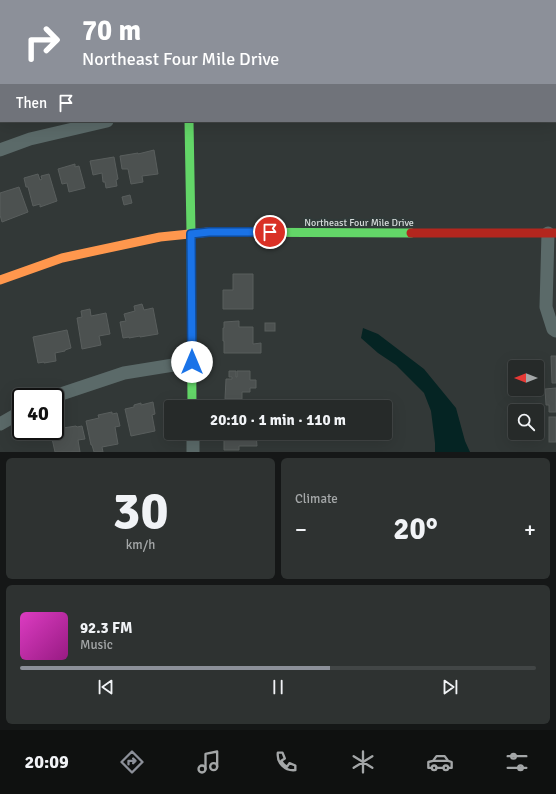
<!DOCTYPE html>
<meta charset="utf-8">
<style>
:root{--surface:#262a29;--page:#2e3231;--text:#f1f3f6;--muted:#a4a7a8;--line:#424646;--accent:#8c9099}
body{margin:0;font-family:Signika,sans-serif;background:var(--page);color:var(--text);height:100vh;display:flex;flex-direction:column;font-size:15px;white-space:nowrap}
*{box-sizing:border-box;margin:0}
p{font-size:13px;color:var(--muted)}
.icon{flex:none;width:22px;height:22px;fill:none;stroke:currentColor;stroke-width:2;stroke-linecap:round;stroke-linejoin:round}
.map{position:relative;height:452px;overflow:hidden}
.details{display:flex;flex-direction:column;gap:6px;padding:6px;background:#151717;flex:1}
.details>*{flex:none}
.guide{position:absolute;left:0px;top:0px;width:556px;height:122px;box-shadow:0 4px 16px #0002,0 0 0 1px var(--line);background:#8c9099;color:#fff;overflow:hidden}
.needle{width:26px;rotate:270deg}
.tools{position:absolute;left:508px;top:360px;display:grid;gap:8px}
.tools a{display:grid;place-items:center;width:36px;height:36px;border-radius:4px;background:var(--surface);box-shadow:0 4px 16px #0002,0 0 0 1px var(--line);font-size:20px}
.speed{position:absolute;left:12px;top:388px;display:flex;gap:8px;font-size:20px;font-weight:700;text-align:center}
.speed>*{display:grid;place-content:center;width:52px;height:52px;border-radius:50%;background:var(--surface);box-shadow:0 4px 16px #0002,0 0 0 1px var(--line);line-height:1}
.speed .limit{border:2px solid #111;border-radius:6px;background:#fff;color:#111}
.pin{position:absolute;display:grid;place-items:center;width:34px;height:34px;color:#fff;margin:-17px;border:2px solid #fff;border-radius:50%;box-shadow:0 1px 4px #0007}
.me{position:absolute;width:44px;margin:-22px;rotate:0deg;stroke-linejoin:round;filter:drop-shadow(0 0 3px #0008)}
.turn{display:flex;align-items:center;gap:14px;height:84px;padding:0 16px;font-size:18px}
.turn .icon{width:52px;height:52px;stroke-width:2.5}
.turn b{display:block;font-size:28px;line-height:34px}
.then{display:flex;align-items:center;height:38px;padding:0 16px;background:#0003;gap:8px;font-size:15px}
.big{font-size:30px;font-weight:700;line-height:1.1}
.details .tile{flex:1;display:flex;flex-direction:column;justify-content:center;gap:6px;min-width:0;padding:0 14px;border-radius:6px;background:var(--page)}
.details .dial{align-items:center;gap:0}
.dial b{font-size:52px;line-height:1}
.song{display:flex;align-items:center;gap:12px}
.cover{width:48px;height:48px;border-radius:6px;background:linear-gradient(135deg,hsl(310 70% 55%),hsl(310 70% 35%))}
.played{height:4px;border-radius:2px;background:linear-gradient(90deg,var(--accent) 60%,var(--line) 60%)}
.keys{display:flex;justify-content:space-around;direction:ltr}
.heat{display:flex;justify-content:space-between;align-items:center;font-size:22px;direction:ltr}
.details .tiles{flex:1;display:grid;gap:6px;grid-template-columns:1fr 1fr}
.tile:last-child{grid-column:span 2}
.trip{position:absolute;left:164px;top:400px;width:228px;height:40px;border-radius:4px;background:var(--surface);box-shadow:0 4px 16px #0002,0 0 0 1px var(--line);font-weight:700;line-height:40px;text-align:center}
.menu{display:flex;height:64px;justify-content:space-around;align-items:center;background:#0f1110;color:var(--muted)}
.menu .icon{width:28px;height:28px}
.menu .selected{color:var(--accent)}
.menu b{font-size:18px;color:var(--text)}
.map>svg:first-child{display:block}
</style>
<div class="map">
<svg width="556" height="452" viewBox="0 0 556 452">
<rect width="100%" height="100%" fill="#323837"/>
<polygon fill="#052423" points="363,328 378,334 424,369 456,408 465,441 470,452 435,452 435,443 431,411 424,393 396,365 378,353 361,338"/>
<g fill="#4c5150" stroke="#595e5d">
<polygon points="154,150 158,174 142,176 143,182 131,184 128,169 122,169 120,156 138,153 138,154"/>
<polygon points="114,157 118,179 116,180 117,186 106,188 105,182 103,182 102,173 93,175 90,161"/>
<polygon points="75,164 75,167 79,166 85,188 69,192 67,183 62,184 58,169"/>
<polygon points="38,174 40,180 42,179 41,176 49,174 57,201 40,207 40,204 33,206 28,187 26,187 24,178"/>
<polygon points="19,187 28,212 2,222 0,215 0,193"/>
<polygon points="130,195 132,203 124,205 122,197"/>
<polygon points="233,274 253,274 253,309 223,309 223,290 233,290"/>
<polygon points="142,304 144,310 153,308 158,334 140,337 140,336 129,338 129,337 123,338 120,322 126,321 124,314 135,311 134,306"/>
<polygon points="90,309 91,316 106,313 110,334 99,336 101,345 82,349 77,318 82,317 81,311"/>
<polygon points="239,321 239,327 253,327 253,344 261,343 261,353 224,353 224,341 223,341 223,328 224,328 224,322"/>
<rect x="265" y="323" width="10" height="8"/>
<polygon points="67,330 71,348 65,350 65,351 55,353 56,361 44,363 44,362 38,363 33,337"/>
<polygon points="551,356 556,356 556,383 552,383"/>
<polygon points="229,371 236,371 236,377 237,377 237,371 250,371 250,380 256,380 256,388 250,388 250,392 242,392 242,399 225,399 226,379 232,379 232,377 229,377"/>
<polygon points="556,388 556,412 549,412 549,405 546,405 545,389"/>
<polygon points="153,402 155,414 152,415 155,431 131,436 125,409 134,407 134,405 141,403 141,405"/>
<polygon points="112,412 112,414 117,413 120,426 115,427 118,444 102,447 103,452 94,452 92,445 91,445 86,421 99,418 98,415"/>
<rect x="549" y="417" width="7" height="25"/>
<polygon points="76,426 77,427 82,426 85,439 78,440 80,452 55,452 51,434 63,432 63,428"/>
<polygon points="224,433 256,433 257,446 239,446 239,450 224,450"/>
</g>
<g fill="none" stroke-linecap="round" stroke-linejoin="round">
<g stroke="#5b6a69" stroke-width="13">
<polyline points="239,1 240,0"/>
<polyline points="0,150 30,139 107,121"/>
<polyline points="548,233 546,307 553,329 556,331"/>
<polyline points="52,397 124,373 192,362"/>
<polyline points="0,424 21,412"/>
<polyline points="193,433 193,452"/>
</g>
<g stroke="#63d668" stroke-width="9">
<polyline points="189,121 191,233 192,407"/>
<polyline points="220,232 411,233"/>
</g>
<polyline stroke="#ff974d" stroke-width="9" points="0,280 62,258 160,237 209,232 220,232"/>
<polyline stroke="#b3261e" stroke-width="9" points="411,233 556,233"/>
</g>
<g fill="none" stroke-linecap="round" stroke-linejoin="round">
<g stroke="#114b97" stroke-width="10">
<polyline id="route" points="192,362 191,234 209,232 270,232"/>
</g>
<use href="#route" stroke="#1a73e8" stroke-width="7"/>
</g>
<g text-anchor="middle" stroke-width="4" stroke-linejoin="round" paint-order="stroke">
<g font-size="10" fill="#d6dcdb" stroke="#303a39">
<text x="359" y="226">Northeast Four Mile Drive</text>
</g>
</g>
</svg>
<div class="tools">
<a><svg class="needle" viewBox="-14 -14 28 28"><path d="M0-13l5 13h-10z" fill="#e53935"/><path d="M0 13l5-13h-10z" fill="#a4a7a8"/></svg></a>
<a><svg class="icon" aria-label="search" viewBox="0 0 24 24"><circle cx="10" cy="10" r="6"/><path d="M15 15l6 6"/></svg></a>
</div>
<div class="speed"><div class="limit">40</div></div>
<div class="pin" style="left:270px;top:232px;background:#d93025"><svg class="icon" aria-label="arrive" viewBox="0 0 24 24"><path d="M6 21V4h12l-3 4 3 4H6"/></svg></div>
<svg class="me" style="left:192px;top:362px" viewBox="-20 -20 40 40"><circle r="19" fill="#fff"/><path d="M0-13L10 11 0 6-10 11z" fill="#1a73e8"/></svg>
<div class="trip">20:10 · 1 min · 110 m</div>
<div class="guide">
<div class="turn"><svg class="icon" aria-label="right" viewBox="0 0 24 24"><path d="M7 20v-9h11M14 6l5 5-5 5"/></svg><div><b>70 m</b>Northeast Four Mile Drive</div></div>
<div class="then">Then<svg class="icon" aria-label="arrive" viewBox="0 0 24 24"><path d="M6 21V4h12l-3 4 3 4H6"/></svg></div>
</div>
</div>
<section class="details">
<div class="tiles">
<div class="tile dial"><b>30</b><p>km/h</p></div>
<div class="tile"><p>Climate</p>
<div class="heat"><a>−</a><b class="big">20°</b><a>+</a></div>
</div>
<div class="tile">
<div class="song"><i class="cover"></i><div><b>92.3 FM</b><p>Music</p></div></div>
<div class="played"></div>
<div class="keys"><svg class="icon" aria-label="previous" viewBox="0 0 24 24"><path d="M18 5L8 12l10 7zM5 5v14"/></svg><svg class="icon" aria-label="pause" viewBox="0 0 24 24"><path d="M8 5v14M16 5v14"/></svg><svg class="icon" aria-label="next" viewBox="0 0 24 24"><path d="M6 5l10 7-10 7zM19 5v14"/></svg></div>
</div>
</div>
</section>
<nav class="menu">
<b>20:09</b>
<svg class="icon selected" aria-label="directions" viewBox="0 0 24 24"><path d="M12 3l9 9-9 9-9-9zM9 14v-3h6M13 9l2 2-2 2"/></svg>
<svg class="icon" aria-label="music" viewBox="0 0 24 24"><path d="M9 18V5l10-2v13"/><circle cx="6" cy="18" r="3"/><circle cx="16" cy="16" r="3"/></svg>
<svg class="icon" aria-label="phone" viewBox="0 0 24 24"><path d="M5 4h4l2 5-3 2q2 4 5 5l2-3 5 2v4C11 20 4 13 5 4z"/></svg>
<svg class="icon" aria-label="climate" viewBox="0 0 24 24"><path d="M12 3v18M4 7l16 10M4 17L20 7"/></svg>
<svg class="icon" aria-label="car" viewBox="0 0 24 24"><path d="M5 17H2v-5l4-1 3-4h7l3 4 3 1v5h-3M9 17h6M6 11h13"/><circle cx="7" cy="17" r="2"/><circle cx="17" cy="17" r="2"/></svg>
<svg class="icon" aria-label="filters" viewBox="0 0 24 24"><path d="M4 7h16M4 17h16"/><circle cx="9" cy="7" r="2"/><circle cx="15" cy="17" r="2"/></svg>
</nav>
